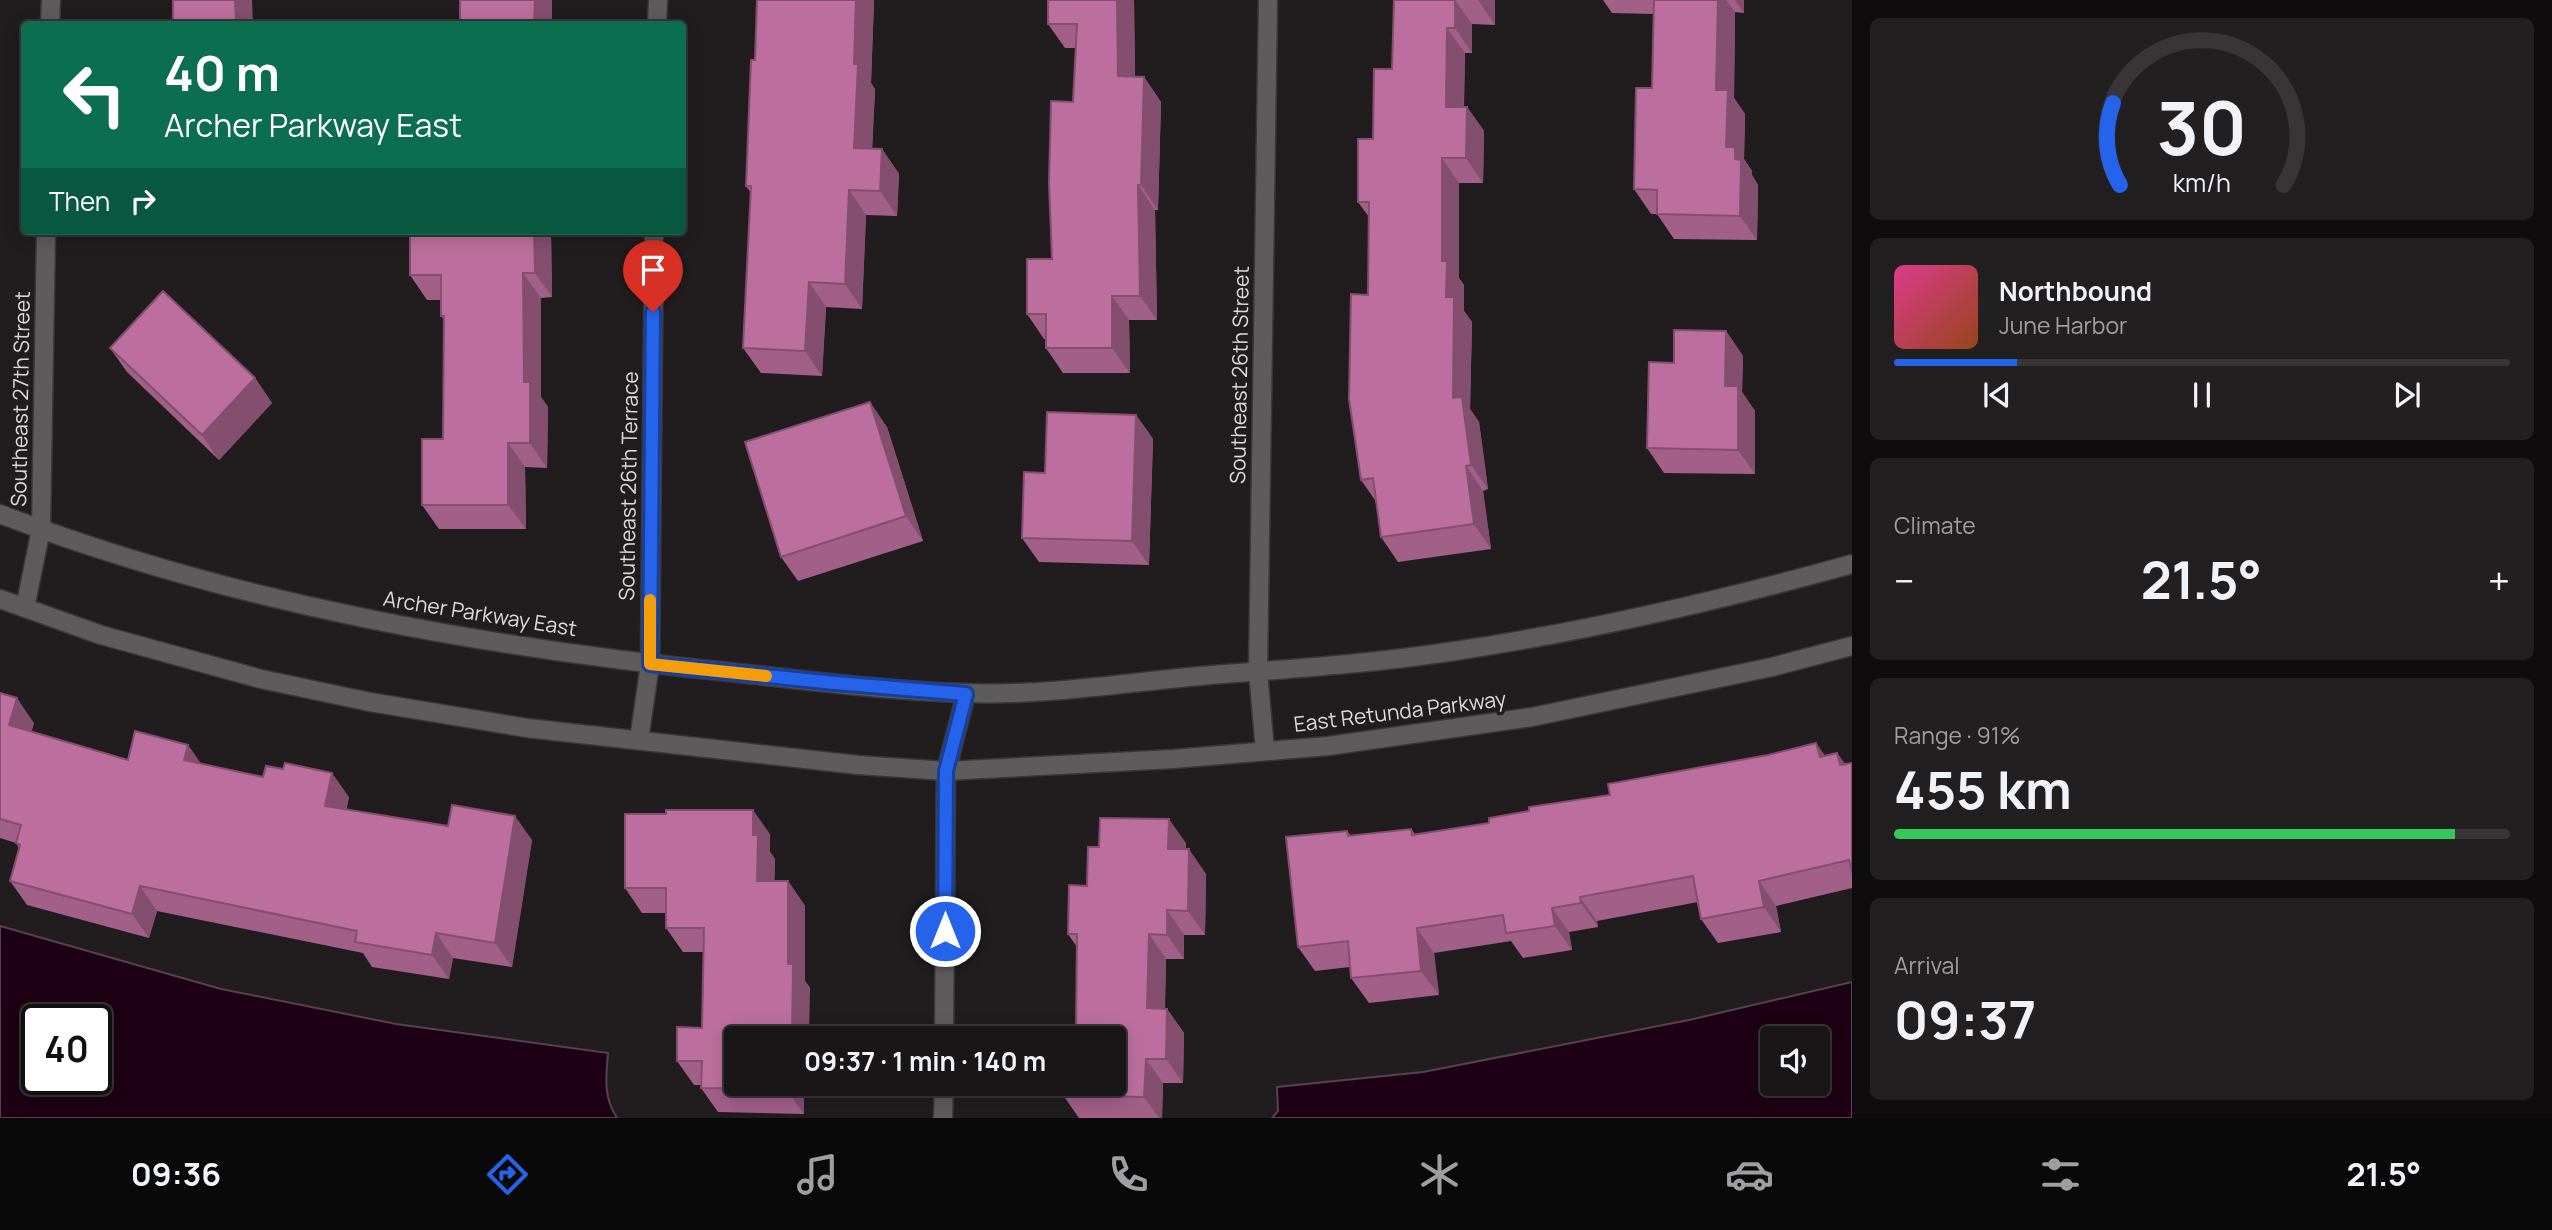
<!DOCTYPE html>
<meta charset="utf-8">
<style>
:root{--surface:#191617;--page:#221f20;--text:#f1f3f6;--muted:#9f9fa1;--line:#373536;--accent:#2563eb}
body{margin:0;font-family:Manrope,sans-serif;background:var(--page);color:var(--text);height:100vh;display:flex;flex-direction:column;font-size:26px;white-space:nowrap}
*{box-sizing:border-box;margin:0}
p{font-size:23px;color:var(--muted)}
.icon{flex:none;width:38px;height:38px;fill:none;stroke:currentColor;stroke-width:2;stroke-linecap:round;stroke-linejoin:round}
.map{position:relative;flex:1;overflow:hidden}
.panel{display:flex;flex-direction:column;gap:18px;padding:18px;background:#0e0c0d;width:700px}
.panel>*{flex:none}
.hud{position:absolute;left:21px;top:21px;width:665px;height:214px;border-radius:7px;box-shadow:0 4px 18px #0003,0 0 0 2px var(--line);background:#0b6e4f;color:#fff;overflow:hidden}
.controls{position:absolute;left:1760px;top:1026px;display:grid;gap:14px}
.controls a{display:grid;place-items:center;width:70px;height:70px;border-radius:7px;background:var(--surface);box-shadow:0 4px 18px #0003,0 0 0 2px var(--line);font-size:35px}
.speed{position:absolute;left:21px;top:1004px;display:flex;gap:14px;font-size:35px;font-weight:700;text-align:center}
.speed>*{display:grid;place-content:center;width:91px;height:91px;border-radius:50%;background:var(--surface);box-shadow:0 4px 18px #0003,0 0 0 2px var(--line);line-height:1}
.speed .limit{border:4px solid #111;border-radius:10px;background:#fff;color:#111}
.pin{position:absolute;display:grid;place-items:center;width:60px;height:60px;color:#fff;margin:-72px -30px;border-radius:50% 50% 50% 0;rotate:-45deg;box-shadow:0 0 7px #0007}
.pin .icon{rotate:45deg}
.me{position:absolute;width:77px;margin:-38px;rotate:0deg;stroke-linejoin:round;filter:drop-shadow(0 0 5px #0008)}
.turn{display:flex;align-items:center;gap:24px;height:147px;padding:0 28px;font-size:32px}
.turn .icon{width:91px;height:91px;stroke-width:2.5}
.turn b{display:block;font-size:49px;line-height:60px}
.then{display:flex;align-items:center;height:66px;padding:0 28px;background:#0003;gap:14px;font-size:26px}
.big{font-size:52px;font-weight:700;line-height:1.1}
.panel .widget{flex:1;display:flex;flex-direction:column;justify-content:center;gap:10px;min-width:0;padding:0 24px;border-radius:10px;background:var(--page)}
.panel .dial{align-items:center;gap:0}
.dial svg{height:182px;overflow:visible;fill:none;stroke:var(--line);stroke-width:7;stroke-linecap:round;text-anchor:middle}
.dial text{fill:var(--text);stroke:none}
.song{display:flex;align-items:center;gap:21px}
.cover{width:84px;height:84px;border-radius:10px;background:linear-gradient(135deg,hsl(330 70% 55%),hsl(20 70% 35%))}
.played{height:7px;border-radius:4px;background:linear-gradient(90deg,var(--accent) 20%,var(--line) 20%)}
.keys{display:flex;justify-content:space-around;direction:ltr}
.heat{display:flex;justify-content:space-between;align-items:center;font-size:38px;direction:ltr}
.charge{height:10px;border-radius:5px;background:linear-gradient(90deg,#34c759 91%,var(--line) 0)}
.trip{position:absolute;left:724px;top:1026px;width:402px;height:70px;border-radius:7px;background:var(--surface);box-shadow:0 4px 18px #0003,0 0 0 2px var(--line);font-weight:700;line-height:70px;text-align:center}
.tab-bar{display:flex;height:112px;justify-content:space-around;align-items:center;background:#0a0909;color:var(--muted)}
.tab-bar .icon{width:49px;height:49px}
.tab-bar .active{color:var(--accent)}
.tab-bar b{font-size:32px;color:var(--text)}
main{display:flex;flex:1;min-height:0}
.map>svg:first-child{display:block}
</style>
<main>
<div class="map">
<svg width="1852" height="1118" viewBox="0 0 1852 1118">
<rect width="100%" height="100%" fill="#211d1f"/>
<g fill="#1d0013" stroke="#57414f" stroke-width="2" fill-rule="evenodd">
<path d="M0,926L221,989L396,1024L608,1053C606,1077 603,1097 617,1118H0ZM37,1020H96V1080H37Z"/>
<path d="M1852,982V1118H1272L1278,1111L1277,1087L1423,1072L1689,1020ZM1773,1038H1818V1083H1773Z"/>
</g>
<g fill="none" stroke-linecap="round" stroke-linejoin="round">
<g stroke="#3b3739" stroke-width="21">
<g id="minor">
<polyline points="50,24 51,0"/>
<polyline points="657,24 658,0"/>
<path d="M0,514C236,604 487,648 738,673C813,681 889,691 964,693C1043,696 1123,683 1200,676C1285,669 1371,664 1455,651C1589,631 1722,600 1852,564"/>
<polyline points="0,599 101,635 261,679 370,702 527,728 858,765 946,771 1173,759 1328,746 1532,717 1772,667 1852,646"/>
<polyline points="25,608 41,529 46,231"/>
<polyline points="639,740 650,664 654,231"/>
<polyline points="1265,751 1258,671 1268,0"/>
<polyline points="944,1038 946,771 966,694"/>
<polyline points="943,1118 944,1083"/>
</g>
</g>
<use href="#minor" stroke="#5e5b5c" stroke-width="18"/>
</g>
<g fill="#a25f88">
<polygon points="874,0 871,83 875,89 872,149 882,149 899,174 897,216 866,215 862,309 826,307 822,376 761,373 743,348 751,193 746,186 755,60"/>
<polygon points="1048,0 1134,0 1135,77 1144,77 1161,102 1158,210 1155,210 1157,320 1129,320 1130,373 1063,373 1046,348 1046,339 1044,339 1027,314 1052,259 1073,102 1076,48 1065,48 1048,24"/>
<polygon points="1394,0 1495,0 1495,25 1472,24 1472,53 1465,53 1464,107 1467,107 1484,131 1483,183 1459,183 1459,278 1464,285 1464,311 1472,322 1470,409 1479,422 1488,489 1483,491 1491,549 1398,562 1381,537 1377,503 1361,480 1368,295 1369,217 1358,202 1373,139 1392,69"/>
<polygon points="1603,0 1744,0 1744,13 1735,12 1734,98 1745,114 1744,159 1752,171 1752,175 1758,185 1757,240 1674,239 1657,214 1651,214 1634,189 1652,88 1654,14 1612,13"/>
<polygon points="410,231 551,231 552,297 541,298 541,397 548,407 547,468 525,467 526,529 439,529 422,505 443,439 444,320 441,316 441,300 427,300 410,275"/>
<polygon points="1726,331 1743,356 1742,392 1755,411 1755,474 1664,473 1647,448 1674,363"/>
<polygon points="110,348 255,378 272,403 219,460 127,372"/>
<polygon points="1136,415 1153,439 1149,565 1039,562 1022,538 1045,473"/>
<polygon points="887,427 923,541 798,581 781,557"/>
<polygon points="0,693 34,723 31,732 128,760 188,745 201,764 349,797 346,810 532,840 512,967 453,958 449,979 372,967 363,953 157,911 149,938 27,905 10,881 19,848 16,843 0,838"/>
<polygon points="1837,753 1845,764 1852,763 1852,888 1776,906 1781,932 1718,943 1701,919 1698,902 1597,921 1598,927 1569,932 1572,950 1523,958 1511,941 1434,953 1439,995 1369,1003 1351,978 1350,967 1315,971 1298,947 1347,831 1351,836 1411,829 1415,834 1489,823 1529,811 1610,795"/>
<polygon points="666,814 770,834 770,852 775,859 774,881 788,881 805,906 805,981 810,988 737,1083 804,1083 804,1114 718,1112 701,1088 701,1085 694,1085 677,1061 702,1028 704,952 683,952 666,928 666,913 642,913 625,888"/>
<polygon points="1186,843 1186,849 1206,874 1205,935 1184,935 1184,959 1166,959 1165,1009 1167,1009 1184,1033 1183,1083 1163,1083 1162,1118 1079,1118 1063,1095 1076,1030 1077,947 1068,934 1087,886 1099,847"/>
</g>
<g fill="#844e6f">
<polygon points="235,0 252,0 253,24 236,24"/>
<polygon points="535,0 552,0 552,24 534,24"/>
<polygon points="856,0 874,0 871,83 875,89 871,173 854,148 854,64"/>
<polygon points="1117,0 1134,0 1135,101 1118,76"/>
<polygon points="1455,0 1472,24 1472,53 1455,28"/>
<polygon points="1478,0 1495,0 1495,25"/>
<polygon points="1718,0 1726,0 1735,12 1734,98 1745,114 1744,159 1752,171 1752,175 1758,185 1757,240 1740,216 1716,90"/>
<polygon points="1735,0 1744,0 1744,13"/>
<polygon points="1447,28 1465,53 1463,131 1446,107"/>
<polygon points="1144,77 1161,102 1158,210 1141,185"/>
<polygon points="1467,107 1484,131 1483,183 1466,158"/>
<polygon points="882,149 899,174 897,216 880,191"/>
<polygon points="1442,158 1459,183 1459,278 1464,285 1464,311 1472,322 1470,409 1479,422 1488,489 1471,465 1453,398 1446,297 1442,261"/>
<polygon points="1138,185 1155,210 1157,320 1140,296"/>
<polygon points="849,190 866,215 862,309 845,284"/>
<polygon points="534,231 551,231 552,297 535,273"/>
<polygon points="523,273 541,298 541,397 548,407 547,468 530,443 524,382"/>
<polygon points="809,282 826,307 822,376 805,351"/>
<polygon points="1112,296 1129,320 1130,373 1112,348"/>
<polygon points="1726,331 1743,356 1742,392 1755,411 1755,474 1738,450 1725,386"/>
<polygon points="255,378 272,403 219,460 202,435"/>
<polygon points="870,402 887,427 923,541 906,516"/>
<polygon points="1136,415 1153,439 1149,565 1132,541"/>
<polygon points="508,443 525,467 526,529 508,505"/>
<polygon points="1466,466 1483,491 1491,549 1474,524"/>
<polygon points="17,698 34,723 26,750 9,725"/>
<polygon points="1816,743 1834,768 1820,757"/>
<polygon points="188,745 205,770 184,760"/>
<polygon points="1837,753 1852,774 1840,765"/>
<polygon points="332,773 349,797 342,831 325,806"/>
<polygon points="753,810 770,834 770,852 775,859 774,906 757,881 753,835"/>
<polygon points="515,816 532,840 512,967 495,943"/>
<polygon points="1169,819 1186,843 1186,873 1168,849"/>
<polygon points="1189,849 1206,874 1205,935 1188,911"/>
<polygon points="788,881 805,906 805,981 810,988 809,1038 792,1038 788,964"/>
<polygon points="1759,881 1776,906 1781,932 1764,907"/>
<polygon points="140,886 157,911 149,938 132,914"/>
<polygon points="1580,897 1597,921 1598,927 1581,903"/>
<polygon points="1552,908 1569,932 1572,950 1555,926"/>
<polygon points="1167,910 1184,935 1184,959 1167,935"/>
<polygon points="1417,928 1434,953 1439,995 1421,971"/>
<polygon points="436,933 453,958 449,979 432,955"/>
<polygon points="1149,934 1166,959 1164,1033 1147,1008"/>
<polygon points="1167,1009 1184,1033 1183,1083 1166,1059"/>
<polygon points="1146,1059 1163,1083 1162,1118 1159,1118 1144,1097"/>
<polygon points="787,1083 804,1083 804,1114 786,1089"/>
</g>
<g fill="#bc6f9e" stroke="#844e6f" stroke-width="2">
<polygon points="173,0 235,0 236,24 173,24"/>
<polygon points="460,0 535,0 534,24 460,24"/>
<polygon points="757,0 856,0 854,64 858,64 854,148 882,149 880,191 849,190 845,284 809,282 805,351 743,348 751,186 746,186 751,60 755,60"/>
<polygon points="1048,0 1117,0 1118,76 1144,77 1141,185 1138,185 1140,296 1112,296 1112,348 1046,348 1046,314 1027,314 1027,259 1052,259 1049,183 1051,101 1073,102 1077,24 1048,24"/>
<polygon points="1394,0 1455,0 1455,28 1447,28 1446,107 1467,107 1466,158 1442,158 1442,261 1447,261 1446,297 1454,297 1453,398 1462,397 1471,465 1466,466 1474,524 1381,537 1373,478 1361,480 1349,399 1351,294 1368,295 1369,202 1358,202 1358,139 1373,139 1374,69 1392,69"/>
<polygon points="1654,0 1718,0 1716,90 1728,90 1726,147 1735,147 1735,159 1741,160 1740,216 1657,214 1657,190 1634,189 1636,88 1652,88"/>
<polygon points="410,231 534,231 535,273 523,273 524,382 530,382 530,443 508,443 508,505 422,505 422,439 443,439 444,316 441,316 441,275 410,275"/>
<polygon points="163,291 255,378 202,435 110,348"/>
<polygon points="1674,330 1726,331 1725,386 1738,386 1738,450 1647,448 1649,362 1674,363"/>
<polygon points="870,402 906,516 781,557 745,442"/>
<polygon points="1047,412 1136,415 1132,541 1022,538 1024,472 1045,473"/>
<polygon points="0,693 17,698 9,725 128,760 135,731 188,745 184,760 263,777 266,766 283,769 285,763 332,773 325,806 448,826 452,805 515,816 495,943 436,933 432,955 355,942 357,931 140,886 132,914 10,881 20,845 16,843 21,825 0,819"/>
<polygon points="1816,743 1820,757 1837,753 1840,765 1852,763 1852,873 1849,860 1759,881 1764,907 1701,919 1693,876 1580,897 1581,903 1552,908 1555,926 1506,933 1503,915 1417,928 1421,971 1351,978 1348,941 1298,947 1286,837 1347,831 1348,836 1411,829 1412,835 1489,823 1489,818 1529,811 1529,807 1610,795 1608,784 1768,755"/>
<polygon points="666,810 753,810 753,835 758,835 757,881 788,881 788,964 793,964 792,1038 737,1038 737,1083 787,1083 786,1089 701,1088 702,1061 677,1061 677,1027 702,1028 704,928 666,928 666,888 625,888 625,814 666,814"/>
<polygon points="1100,818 1169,819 1168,849 1189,849 1188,911 1167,910 1167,935 1149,934 1147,1008 1167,1009 1166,1059 1146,1059 1144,1097 1063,1095 1063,1083 1115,1083 1115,1038 1064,1038 1065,1030 1076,1030 1077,934 1068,934 1069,885 1087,886 1088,847 1099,847"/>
</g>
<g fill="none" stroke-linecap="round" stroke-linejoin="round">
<g stroke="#184099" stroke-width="18">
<polyline id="route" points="653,312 650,664 835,683 966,694 946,771 945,931"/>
</g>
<use href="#route" stroke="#2563eb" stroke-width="12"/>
<polyline stroke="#f59e0b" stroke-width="12" points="650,600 650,664 766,676"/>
</g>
<g text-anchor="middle" stroke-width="7" stroke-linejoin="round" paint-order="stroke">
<g font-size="21" fill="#dddadc" stroke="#211d1f">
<text transform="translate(1240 375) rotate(-89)" y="7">Southeast 26th Street</text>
<text transform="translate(21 399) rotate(-89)" y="7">Southeast 27th Street</text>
<text transform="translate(629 486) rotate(-89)" y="7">Southeast 26th Terrace</text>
<text transform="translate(480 614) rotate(9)" y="7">Archer Parkway East</text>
<text transform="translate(1400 712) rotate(-7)" y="7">East Retunda Parkway</text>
</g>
</g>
</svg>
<div class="controls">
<a><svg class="icon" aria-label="sound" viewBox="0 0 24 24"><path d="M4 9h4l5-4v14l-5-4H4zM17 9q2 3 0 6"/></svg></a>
</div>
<div class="speed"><div class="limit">40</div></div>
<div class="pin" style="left:653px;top:312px;background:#d93025"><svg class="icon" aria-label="arrive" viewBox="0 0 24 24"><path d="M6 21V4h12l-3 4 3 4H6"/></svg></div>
<svg class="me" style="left:945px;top:931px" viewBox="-20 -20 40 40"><circle r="17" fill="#2563eb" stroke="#fff" stroke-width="3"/><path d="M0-11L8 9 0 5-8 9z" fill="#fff"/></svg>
<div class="trip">09:37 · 1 min · 140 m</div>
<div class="hud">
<div class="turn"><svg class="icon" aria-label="left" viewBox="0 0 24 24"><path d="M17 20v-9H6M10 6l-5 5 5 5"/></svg><div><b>40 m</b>Archer Parkway East</div></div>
<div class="then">Then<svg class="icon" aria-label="right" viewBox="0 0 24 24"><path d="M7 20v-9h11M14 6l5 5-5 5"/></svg></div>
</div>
</div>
<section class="panel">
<div class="widget dial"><svg viewBox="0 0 100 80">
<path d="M14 69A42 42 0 1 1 86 69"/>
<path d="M14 69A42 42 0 0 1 11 33" stroke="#2563eb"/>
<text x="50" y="56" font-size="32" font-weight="700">30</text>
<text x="50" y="72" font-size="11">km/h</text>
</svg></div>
<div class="widget">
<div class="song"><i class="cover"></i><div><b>Northbound</b><p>June Harbor</p></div></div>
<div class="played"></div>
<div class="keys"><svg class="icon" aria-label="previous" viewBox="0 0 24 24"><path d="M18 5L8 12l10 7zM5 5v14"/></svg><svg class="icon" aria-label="pause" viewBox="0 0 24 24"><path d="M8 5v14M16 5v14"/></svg><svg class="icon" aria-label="next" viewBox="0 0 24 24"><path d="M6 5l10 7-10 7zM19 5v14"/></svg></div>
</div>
<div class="widget"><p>Climate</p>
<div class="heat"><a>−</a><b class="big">21.5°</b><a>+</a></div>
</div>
<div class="widget"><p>Range · 91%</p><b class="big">455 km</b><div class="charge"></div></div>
<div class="widget"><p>Arrival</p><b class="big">09:37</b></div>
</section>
</main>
<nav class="tab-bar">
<b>09:36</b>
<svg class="icon active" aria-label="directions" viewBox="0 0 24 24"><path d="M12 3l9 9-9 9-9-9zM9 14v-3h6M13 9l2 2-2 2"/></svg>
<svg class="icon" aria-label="music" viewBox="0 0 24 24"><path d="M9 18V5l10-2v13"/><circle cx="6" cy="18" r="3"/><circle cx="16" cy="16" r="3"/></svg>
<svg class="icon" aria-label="phone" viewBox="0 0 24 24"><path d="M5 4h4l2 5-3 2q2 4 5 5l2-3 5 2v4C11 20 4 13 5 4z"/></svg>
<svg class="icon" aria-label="climate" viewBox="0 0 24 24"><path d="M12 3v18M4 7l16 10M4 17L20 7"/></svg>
<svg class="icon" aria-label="car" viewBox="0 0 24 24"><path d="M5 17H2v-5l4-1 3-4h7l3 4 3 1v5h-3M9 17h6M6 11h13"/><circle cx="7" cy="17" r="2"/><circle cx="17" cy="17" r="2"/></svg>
<svg class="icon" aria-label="filters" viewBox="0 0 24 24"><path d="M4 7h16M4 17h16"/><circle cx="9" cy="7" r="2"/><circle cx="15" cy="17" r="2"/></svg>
<b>21.5°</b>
</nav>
